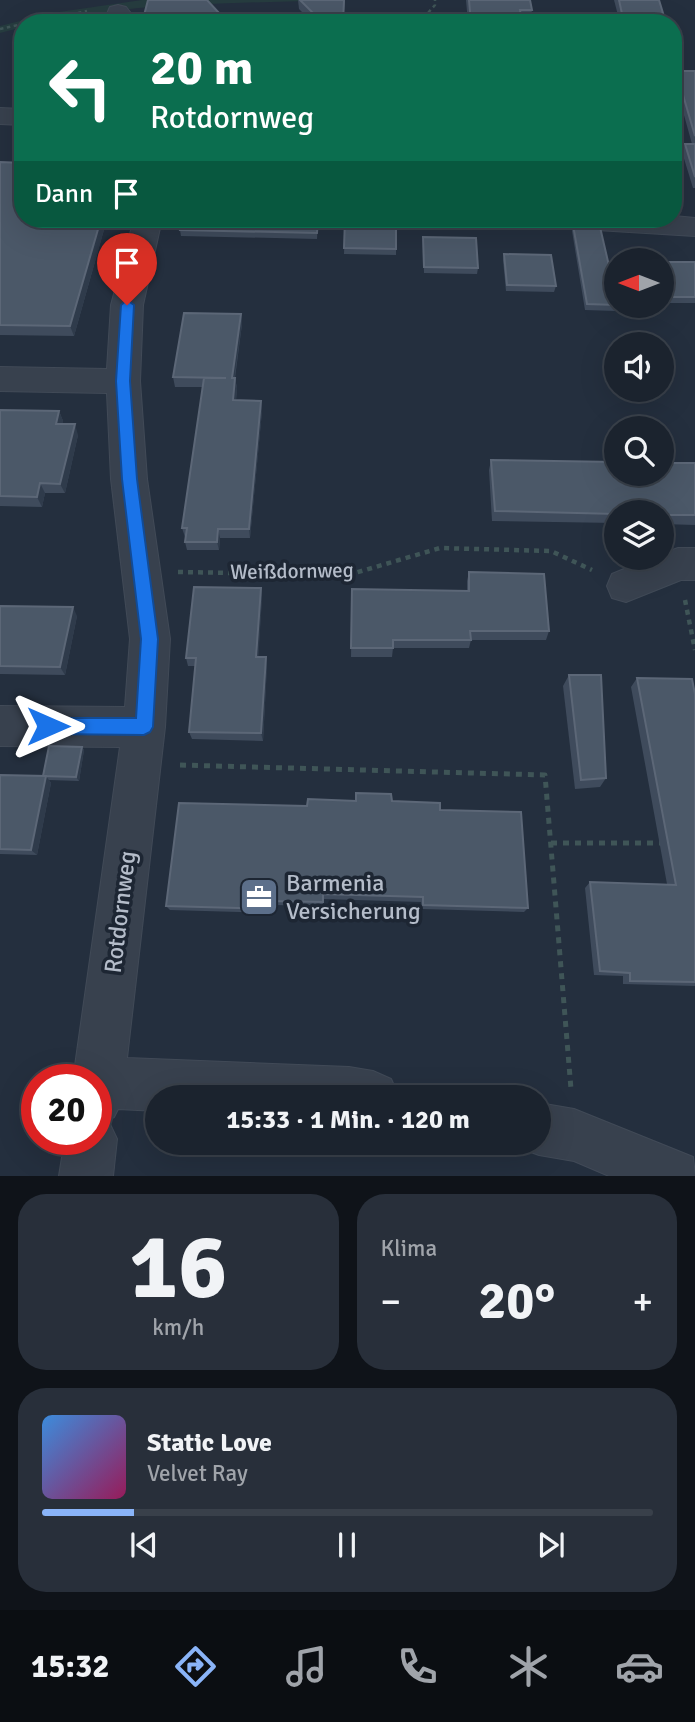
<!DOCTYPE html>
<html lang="de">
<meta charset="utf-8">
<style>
:root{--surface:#1b232e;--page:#282f3a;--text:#f1f3f6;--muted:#a0a4aa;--line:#39404a;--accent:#8ab4f8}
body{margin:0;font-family:Signika,sans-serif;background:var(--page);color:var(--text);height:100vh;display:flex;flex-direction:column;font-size:26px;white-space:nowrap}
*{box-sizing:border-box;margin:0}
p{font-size:23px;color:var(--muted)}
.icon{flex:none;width:38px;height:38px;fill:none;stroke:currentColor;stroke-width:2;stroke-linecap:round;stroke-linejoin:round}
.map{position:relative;height:1176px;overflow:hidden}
.panel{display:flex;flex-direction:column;gap:18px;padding:18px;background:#0f1319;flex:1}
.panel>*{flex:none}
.top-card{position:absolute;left:14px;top:14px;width:668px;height:214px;border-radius:28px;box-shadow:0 7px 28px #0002,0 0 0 2px var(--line);background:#0b6e4f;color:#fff;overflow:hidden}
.needle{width:46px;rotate:270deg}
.buttons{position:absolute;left:604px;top:248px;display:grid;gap:14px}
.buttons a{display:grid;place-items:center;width:70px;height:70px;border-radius:50%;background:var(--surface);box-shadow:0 7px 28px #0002,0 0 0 2px var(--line);font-size:35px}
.speed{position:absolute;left:21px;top:1064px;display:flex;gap:14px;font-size:35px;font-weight:700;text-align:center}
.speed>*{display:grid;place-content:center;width:91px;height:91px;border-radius:50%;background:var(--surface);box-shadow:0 7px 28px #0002,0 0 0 2px var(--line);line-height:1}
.speed .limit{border:10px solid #d22;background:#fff;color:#111}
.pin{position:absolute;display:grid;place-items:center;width:60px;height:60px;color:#fff;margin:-72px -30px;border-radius:50% 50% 50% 0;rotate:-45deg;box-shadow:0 0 7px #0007}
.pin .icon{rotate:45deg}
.me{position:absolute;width:77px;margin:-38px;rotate:90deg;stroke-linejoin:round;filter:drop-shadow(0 0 5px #0008)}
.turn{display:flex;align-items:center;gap:24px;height:147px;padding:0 21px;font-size:32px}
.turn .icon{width:91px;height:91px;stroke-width:2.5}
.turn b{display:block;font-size:49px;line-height:60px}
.then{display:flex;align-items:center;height:66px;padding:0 21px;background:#0003;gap:14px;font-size:26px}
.big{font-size:52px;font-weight:800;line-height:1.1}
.panel .widget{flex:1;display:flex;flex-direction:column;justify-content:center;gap:10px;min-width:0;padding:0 24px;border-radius:28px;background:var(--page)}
.panel .dial{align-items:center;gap:0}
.dial b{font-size:91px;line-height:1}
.song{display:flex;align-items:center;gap:21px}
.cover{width:84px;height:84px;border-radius:10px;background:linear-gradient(135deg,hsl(210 70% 55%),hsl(330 70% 35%))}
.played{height:7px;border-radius:4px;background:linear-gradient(90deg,var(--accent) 15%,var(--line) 15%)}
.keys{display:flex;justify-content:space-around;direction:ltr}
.heat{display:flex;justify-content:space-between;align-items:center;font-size:38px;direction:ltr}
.panel .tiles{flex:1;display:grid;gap:18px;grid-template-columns:1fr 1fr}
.widget:last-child{grid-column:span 2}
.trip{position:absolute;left:145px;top:1085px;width:406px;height:70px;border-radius:35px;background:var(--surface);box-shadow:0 7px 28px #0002,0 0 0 2px var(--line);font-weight:800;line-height:70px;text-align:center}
.tab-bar{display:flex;height:112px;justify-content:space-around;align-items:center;background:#0b0e12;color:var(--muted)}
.tab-bar .icon{width:49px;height:49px}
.tab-bar .selected{color:var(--accent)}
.tab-bar b{font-size:32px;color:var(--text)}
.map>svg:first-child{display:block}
</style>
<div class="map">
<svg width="695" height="1176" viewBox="0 0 695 1176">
<rect width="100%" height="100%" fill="#242f3e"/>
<path fill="#263c3f" d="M142,0H338C272,2 205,3 139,8C101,11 61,23 23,23V27L0,33V26L52,13Z"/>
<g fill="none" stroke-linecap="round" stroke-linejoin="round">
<g stroke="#414a57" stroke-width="2">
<g id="minor">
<polygon points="118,5 126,7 130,12 127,23 103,23 110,7"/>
<polygon points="0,108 23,109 23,125 0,124"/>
<polygon points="674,216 695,218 695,236 564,228 554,226 550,219 674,219"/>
<polygon points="134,219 162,219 143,305 140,381 147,479 170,639 165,727 127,1058 349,1067 373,1071 391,1079 399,1097 158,1097 158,1111 118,1109 114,1117 108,1120 117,1139 113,1176 59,1176 65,1139 96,1139 96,1080 73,1080 120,747 0,746 0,706 125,707 130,639 111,479 107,393 0,391 0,367 107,369 111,305"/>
<polygon points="678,548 695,548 695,580 681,580 626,602 612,598 607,586 612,574 651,558 662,558 662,554"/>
<polygon points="539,1103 574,1109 693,1157 695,1176 609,1176 574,1161 539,1155 520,1148 518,1143 539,1143"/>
</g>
</g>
<g stroke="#3f5557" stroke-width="2.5" stroke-dasharray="3.5 3.5" stroke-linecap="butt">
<polyline points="30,23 87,11"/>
<polyline points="419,23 435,5 435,0"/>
<polyline points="0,29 23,24"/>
</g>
<g stroke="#3f5557" stroke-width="4.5" stroke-dasharray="5 5" stroke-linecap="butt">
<polyline points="178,572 348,575 440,548 551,551 592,570"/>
<polyline points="685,600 695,650"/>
</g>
<g stroke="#3f5557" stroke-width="5" stroke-dasharray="6 6" stroke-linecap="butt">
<polyline points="180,765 545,775 571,1089"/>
<polyline points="551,843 662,843"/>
</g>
<use href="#minor" fill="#38414e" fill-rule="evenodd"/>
</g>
<g fill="#3f4b5c">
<polygon points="148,0 220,14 221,22 142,23"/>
<polygon points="298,0 345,0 343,23 313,23 299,9"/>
<polygon points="466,0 530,0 532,10 530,21 521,21 522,23 468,23"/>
<polygon points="614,0 659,0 666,23 620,23"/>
<polygon points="676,71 695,71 695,188 693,188 682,152 685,144 692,144 674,79"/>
<polygon points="0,162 23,219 107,219 74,336 0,335"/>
<polygon points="182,219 318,219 317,239 181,236 180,230"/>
<polygon points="345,219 396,219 396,255 344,254"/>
<polygon points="573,225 616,296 616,306 617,306 616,311 585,310 572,231"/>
<polygon points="423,237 478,268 477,274 424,273"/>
<polygon points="504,254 556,286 554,292 506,291 503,260"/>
<polygon points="662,262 695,262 695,303 669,303 662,273"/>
<polygon points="241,314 242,324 235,378 237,388 236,401 261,401 262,411 250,538 220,538 219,550 187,550 185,542 186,537 185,537 182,528 203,387 175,387 173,377"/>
<polygon points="0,410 59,411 63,421 62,424 78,435 65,493 45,493 42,507 0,506"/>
<polygon points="491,460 695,463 695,525 662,524 662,513 616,513 616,523 492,521 489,470"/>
<polygon points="469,572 549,631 546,640 471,640 469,648 393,648 392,657 351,657 352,589 467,591 467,581"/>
<polygon points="261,588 262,597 258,657 267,665 263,741 192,739 189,732 195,666 188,666 186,658"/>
<polygon points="0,606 77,616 65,675 0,674"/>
<polygon points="569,675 606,778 600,787 575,789 563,686"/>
<polygon points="637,678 695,694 695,986 623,984 623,976 594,975 585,888 590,882 667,884 631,687"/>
<polygon points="82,747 84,750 79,781 49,780 51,783 37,855 0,854 0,775 43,776"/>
<polygon points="392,801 440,810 528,908 524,912 422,909 421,902 323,899 323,906 273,905 273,913 170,910 166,906 307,806"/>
</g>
<g fill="#2f3b4b">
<polygon points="101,219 107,219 74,336 70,326"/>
<polygon points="241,314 242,324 233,388 232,378"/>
<polygon points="235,378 237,388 235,410 233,400"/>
<polygon points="261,401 262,411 250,538 249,529"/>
<polygon points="59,411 63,421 60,434 56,424"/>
<polygon points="75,424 78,435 65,493 60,484"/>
<polygon points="40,483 45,493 42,507 37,497"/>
<polygon points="218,529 220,538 219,550 217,542"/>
<polygon points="261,588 262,597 258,665 256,657"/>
<polygon points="73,607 77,616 65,675 60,667"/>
<polygon points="266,657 267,665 263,741 261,733"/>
<polygon points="82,747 84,750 79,781 76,777"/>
<polygon points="46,776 51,783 37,855 31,850"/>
</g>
<g fill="#4b5868" stroke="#5c6777" stroke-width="2">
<polygon points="148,0 207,0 220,14 190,14 188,23 142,23"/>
<polygon points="300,0 344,0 343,23 323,23"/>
<polygon points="469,0 530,0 532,10 520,10 522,23 471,23"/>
<polygon points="619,0 659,0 666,23 624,23"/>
<polygon points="676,71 695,71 695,136"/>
<polygon points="685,144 695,144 695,177"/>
<polygon points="0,162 23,163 23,219 101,219 70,326 0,325"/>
<polygon points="182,219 318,219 317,233 180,230"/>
<polygon points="345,219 396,219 396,249 344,248"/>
<polygon points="573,225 600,227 616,296 616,305 587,304"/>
<polygon points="423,237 476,238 478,268 424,267"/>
<polygon points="504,254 551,255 556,286 507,285"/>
<polygon points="662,262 695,262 695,297 671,297"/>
<polygon points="184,313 241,314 232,378 235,378 233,400 261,401 249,529 218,529 217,542 185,542 187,528 182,528 204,378 226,378 173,377"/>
<polygon points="0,410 59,411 56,424 75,424 60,484 40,483 37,497 0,496"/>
<polygon points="491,460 616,462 616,474 662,474 662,463 695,463 695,515 662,515 662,513 616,513 616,514 495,511"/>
<polygon points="469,572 544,574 549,631 470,631 471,640 393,640 393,648 351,648 352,589 469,591"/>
<polygon points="194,587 261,588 256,657 266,657 261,733 189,732 196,658 186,658"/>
<polygon points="0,606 73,607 60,667 0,666"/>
<polygon points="569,675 601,675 606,778 581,780"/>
<polygon points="637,678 692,679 695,694 695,982 630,981 630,973 600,971 590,882 676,885"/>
<polygon points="49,746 82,747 76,777 43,776"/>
<polygon points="0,775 46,776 31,850 0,849"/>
<polygon points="356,793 391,794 392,801 440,803 440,810 521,812 528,908 423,905 423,897 323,894 323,902 272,901 271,909 166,906 179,803 307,806 308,799 356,801"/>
</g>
<polygon fill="#1a73e8" stroke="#114b97" stroke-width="2" points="127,300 134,305 130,381 137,479 158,639 153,727 150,732 144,735 48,734 42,732 39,726 42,720 48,718 136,718 141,639 122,479 116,381 121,305"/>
<defs>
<g id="office-square" transform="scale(2.0125)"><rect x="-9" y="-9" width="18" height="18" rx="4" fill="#5c6f8a" stroke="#1d2633"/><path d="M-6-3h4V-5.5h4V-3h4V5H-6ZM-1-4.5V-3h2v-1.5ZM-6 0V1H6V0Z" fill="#fff"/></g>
</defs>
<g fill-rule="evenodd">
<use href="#office-square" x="259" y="897"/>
</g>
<g text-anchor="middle" stroke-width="7" stroke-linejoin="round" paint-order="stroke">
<g font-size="21" fill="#b4bcc9" stroke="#1d2633">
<text transform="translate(292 571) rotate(-1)" y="7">Weißdornweg</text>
</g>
<g font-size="24" fill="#b4bcc9" stroke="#1d2633" text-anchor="start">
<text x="286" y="891">Barmenia<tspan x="286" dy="28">Versicherung</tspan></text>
</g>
<g font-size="24" fill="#b4bcc9" stroke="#1d2633">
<text transform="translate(120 912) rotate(-83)" y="8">Rotdornweg</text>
</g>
</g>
</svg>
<div class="buttons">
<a><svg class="needle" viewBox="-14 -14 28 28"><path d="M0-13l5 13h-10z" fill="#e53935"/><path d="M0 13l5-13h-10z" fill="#a0a4aa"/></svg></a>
<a><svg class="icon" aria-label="sound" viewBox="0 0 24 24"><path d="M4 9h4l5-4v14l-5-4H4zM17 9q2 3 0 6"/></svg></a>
<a><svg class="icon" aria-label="search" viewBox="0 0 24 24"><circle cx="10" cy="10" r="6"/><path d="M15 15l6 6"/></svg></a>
<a><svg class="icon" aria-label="layers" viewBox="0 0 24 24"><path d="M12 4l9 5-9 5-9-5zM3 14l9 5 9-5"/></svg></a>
</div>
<div class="speed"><div class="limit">20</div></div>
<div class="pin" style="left:127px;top:305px;background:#d93025"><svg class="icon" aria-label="arrive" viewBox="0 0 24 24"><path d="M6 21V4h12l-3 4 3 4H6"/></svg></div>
<svg class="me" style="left:48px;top:726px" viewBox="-20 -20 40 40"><path d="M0-17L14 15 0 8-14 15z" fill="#1a73e8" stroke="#fff" stroke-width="4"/></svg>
<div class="trip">15:33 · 1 Min. · 120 m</div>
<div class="top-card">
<div class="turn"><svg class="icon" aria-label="left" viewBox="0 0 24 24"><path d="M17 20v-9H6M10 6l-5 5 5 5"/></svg><div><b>20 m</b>Rotdornweg</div></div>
<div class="then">Dann<svg class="icon" aria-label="arrive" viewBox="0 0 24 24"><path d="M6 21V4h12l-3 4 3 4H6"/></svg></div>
</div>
</div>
<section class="panel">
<div class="tiles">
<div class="widget dial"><b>16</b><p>km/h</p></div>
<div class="widget"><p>Klima</p>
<div class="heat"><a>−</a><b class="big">20°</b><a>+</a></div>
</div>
<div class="widget">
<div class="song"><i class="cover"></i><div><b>Static Love</b><p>Velvet Ray</p></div></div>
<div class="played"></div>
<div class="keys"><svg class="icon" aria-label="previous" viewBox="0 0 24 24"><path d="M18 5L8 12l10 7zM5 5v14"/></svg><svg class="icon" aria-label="pause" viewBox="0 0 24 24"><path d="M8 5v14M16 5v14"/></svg><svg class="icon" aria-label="next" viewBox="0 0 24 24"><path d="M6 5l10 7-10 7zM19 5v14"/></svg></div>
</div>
</div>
</section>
<nav class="tab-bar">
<b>15:32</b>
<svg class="icon selected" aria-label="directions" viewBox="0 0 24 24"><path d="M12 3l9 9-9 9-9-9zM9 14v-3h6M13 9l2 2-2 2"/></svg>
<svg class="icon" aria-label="music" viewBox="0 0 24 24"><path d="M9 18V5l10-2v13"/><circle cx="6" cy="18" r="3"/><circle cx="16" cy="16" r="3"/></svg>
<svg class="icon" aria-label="phone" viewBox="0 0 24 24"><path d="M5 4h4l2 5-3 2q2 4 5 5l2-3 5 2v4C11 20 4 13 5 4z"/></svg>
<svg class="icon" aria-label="climate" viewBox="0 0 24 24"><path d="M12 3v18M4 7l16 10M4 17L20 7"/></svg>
<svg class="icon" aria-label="car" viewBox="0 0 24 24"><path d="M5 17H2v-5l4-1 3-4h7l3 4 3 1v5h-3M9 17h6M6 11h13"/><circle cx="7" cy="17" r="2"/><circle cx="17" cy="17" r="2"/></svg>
</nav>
